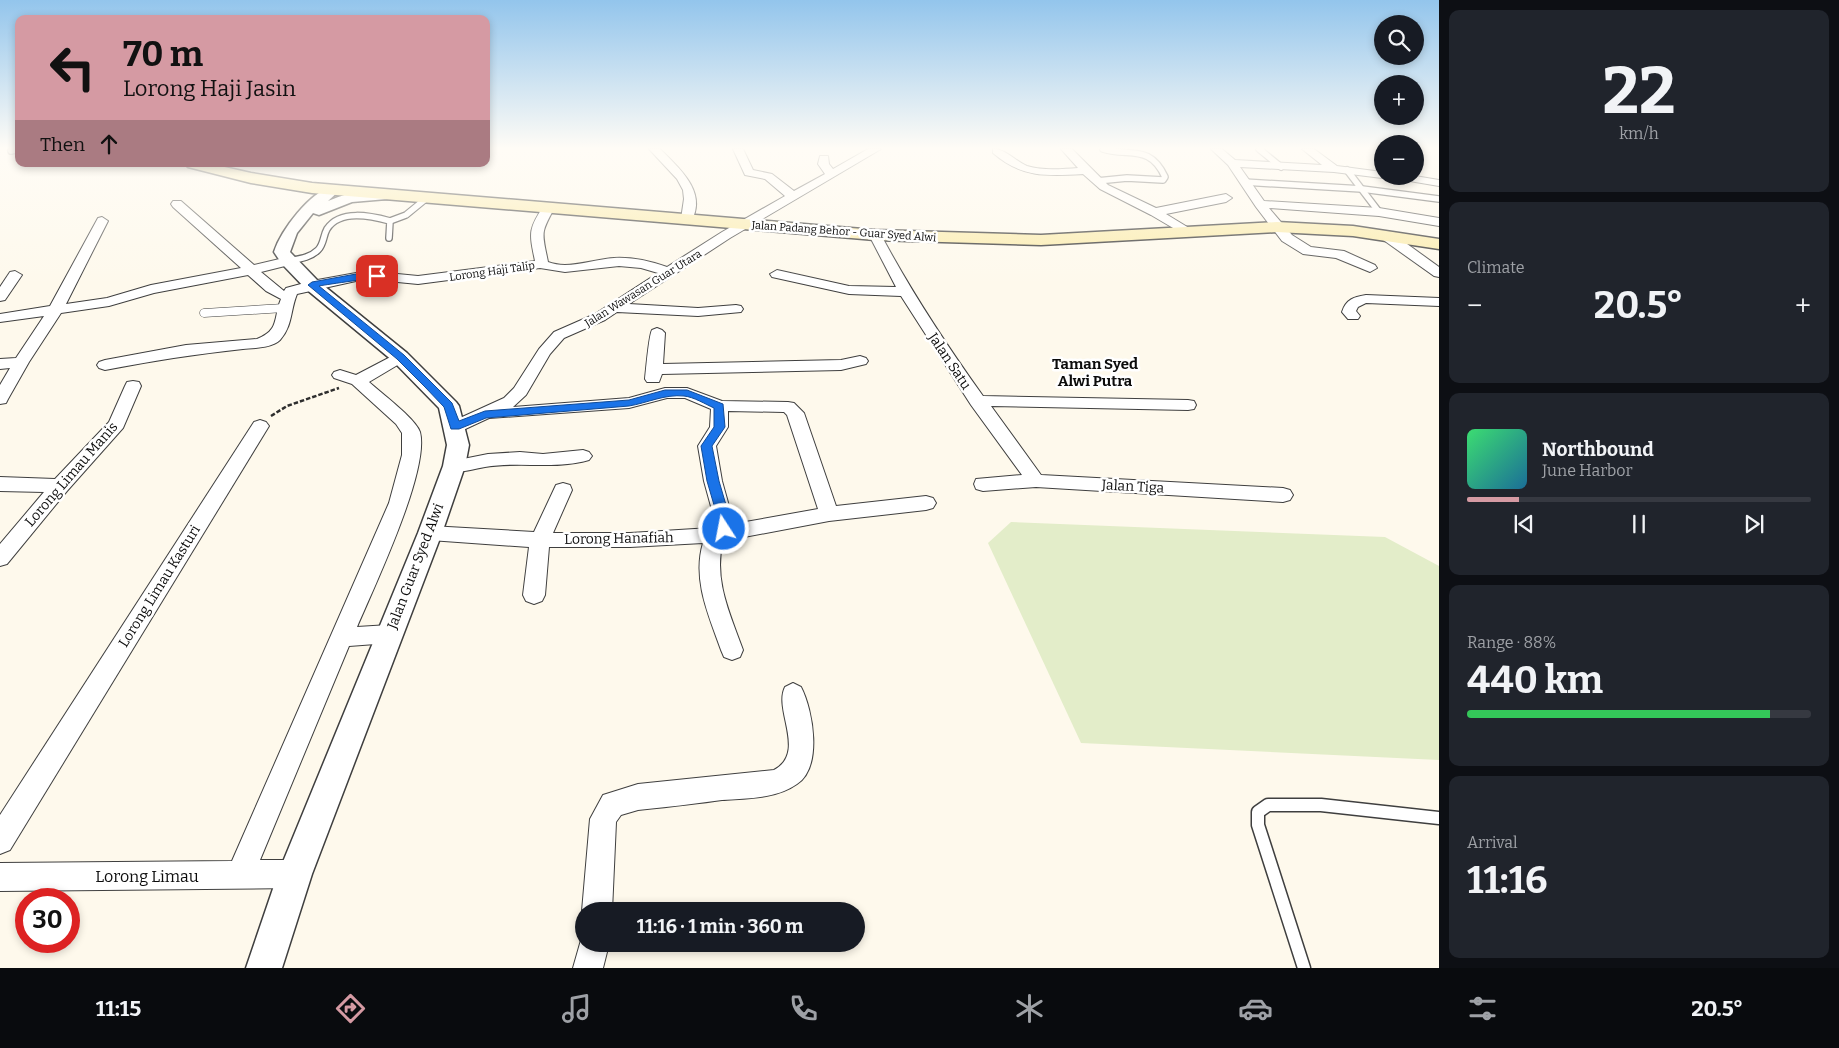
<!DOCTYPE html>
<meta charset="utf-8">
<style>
:root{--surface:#171b24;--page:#20242c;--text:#f1f3f6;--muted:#9ea1a6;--line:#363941;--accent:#d59aa3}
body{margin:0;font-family:Bitter,serif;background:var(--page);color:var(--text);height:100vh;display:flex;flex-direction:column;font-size:19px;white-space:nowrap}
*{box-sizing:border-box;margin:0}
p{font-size:16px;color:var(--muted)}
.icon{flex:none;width:28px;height:28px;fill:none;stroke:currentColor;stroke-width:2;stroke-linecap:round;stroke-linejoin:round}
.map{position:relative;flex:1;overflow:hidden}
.side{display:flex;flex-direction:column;gap:10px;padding:10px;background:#0d0f14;width:400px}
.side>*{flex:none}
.banner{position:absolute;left:15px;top:15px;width:475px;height:152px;border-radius:10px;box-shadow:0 2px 8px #0003;background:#d59aa3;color:#111;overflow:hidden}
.tools{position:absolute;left:1374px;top:15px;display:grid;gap:10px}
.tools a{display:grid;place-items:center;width:50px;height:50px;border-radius:50%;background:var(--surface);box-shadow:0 2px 8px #0003;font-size:25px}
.speed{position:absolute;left:15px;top:888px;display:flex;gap:10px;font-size:25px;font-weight:700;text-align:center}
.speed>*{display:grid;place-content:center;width:65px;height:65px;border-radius:50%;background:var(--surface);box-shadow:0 2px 8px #0003;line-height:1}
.speed .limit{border:8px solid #d22;background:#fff;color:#111}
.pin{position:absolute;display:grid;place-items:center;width:42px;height:42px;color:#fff;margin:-21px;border-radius:10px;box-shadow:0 2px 8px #0006}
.me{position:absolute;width:55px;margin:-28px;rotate:349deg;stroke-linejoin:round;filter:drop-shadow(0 0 4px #0008)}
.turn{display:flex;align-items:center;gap:18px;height:105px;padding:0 25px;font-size:22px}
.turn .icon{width:65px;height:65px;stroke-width:2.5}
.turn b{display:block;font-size:35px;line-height:42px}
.then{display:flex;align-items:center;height:48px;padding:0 25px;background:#0003;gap:10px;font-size:19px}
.big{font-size:38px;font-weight:700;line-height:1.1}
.side .tile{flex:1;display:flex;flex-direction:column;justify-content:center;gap:8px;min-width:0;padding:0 18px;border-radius:10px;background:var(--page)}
.side .dial{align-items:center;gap:0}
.dial b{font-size:65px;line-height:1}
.song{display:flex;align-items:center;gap:15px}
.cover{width:60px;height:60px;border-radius:8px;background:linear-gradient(135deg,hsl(140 70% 55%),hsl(200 70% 35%))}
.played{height:5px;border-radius:2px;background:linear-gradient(90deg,var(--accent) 15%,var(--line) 15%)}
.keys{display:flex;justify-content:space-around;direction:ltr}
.heat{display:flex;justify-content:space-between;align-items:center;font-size:28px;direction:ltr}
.charge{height:8px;border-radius:4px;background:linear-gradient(90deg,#34c759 88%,var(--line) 0)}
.trip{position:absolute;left:575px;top:902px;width:290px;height:50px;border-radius:25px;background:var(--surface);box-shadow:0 2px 8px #0003;font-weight:700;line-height:50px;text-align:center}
.dock{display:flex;height:80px;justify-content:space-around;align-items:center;background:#090b0e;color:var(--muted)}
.dock .icon{width:35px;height:35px}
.dock .active{color:var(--accent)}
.dock b{font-size:22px;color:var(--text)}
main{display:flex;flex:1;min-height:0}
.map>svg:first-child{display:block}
</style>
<main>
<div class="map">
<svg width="1439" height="968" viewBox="0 0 1439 968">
<rect width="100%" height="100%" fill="#fef9ec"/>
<polygon fill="#e3edc9" points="1011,522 1385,537 1439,566 1439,760 1081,743 988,543"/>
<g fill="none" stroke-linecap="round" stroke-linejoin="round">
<g stroke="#3f3f3f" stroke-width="8">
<g id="service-far2">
<polyline points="1259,149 1281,167"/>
<polyline points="11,151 19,149"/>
<polyline points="1347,170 1379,212"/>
<path d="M1097,181L1127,178L1163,180L1165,177C1150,144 1130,157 1103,149"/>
<polyline points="1244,182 1362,189 1439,199"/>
<polyline points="390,221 406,215 428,197"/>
<path d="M288,261C298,259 310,258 318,250C324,244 323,236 327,229C340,209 371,216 390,221L389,238"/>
</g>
</g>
<g stroke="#3f3f3f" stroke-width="9">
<polyline id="service-far1" points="204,313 284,308"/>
</g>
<g stroke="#3f3f3f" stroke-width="15">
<polyline id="service" points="1304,968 1258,825 1258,812 1268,805 1321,805 1439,818"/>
</g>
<g stroke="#3f3f3f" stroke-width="2">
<g id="minor">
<path d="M649,149H660C679,168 708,192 691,222H683L681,219L684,199L683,190L677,179Z"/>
<path d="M733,149H743L753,170L772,174L794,191L825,174L818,164L820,156H828L829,164L833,169L868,149H881L730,238L629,304L698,308L736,305L741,306L743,309L741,312L698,316L617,312L605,320L564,338L550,354L526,395L513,407L629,398L665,388H687L722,401L788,402L794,403L804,413L836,506L926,496L933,498L936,503L933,508L926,510L829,521L723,541C713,579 730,614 743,650L740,657L732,660L724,657L721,650C709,616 692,580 703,543L630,547H549L545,595L542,601L534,604L526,601L523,595L529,547L430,540L423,538L420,533L423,528L430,526L534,532L556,485L563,483L570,485L572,490L553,533H630L711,528L715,525V521L704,481L698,446L710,427L711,409L685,398H667L629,408L489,418L461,431L455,433L449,431L446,427L449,423L504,398L514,388L539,349L554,332L595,314L658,273L641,268L619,266L565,272L540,268L418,284L377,280L356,281L297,294C290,311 293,325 280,340C272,348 254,348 243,349C196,354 151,361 105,370L99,368L97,365L99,362L105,360L186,345L257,339C280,330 273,318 281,299L266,291L248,275L154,293L109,306L61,313L29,362L8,399L6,403L0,404V385L10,368L0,369V359L16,358L44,316L0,322V314L50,306L98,218L102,217L108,221L66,304L107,298L151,285L241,268L173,207L171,204L173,201H181L254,265L288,257L293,258L295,261L293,264L261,272L284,291L286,288L312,281L356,273L377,272L418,276L535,261C529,232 528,229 545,204L549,203L555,207C540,234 542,232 548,262C568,270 594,259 614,258C632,257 650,261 667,267L722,232L785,196L765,179L745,175ZM728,411L784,412L787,415L818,509L734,524L722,481L716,446L728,427Z"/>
<path d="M993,149C1006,149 1015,161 1027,166C1043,171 1061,169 1078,168L1061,149H1072L1108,185L1156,208L1226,194L1232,198L1226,202L1166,214L1189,228L1191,231L1189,234L1185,235L1151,215L1100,189L1083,174C1047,176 1022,178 993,153Z"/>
<polygon points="1211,149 1222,149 1235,160 1322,165 1302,149 1314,149 1337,166 1382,172 1382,176 1415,176 1439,180 1439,186 1386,177 1382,178 1334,172 1240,167 1264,201 1379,208 1439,218 1439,226 1379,216 1269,208 1292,235 1311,247 1344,251 1375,265 1377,268 1370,272 1336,258 1303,254 1282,241 1256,207 1228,165"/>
<path d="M875,231L881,235C912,293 945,343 983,396L1188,400L1194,401L1196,405L1194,409L1188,410L991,406L1041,475L1283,488L1290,490L1293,495L1290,500L1283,502L1036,487L983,491L976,489L974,484L976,479L1022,475L971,405L901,296L849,294L772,277L770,274L777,270L849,286L896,287L869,235Z"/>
<polygon points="1387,232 1392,233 1439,267 1439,277 1434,276 1382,239 1381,236 1382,233"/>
<polygon points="15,271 22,275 5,300 0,301 0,287 10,272"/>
<path d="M1366,295L1439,298V306L1366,303L1358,307L1356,311L1360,316L1358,319H1348L1342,312C1346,299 1354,297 1366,295Z"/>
<path d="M657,328L662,330L665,333L663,364L841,360L860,356L866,358L868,361L866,364L841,370L662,374L659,382H647L645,379C646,370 649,334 652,330Z"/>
<path d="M400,352L406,354L408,357L406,360L369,382C380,392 416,419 420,432C430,470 374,587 357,627L389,625L397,627L400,634L397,641L389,643L349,646L260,860H295L305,864L309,874L305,884L295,888L0,891V863L232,861L389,503L402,455V433L396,424L352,384L334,378L332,375L334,372L340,370L356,375Z"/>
<polygon points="133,381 139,382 141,386 123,428 67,491 7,564 0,566 0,544 44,492 0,491 0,477 55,479 109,422 125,386 127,382"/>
<polygon points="260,420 266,422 269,426 10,850 0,854 0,815 254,422"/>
<path d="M583,450L589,452L592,456L589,460C555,470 520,461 485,467C473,469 460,474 448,470L445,466L448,462L488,454L520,452L543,454Z"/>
<path d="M793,683L801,687C813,710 823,767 797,784C776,799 747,798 722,800C694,804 666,807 638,810L621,815L616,822L612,911H584V914L582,911L590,819L603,795L638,784L774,770C807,752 773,710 785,687Z"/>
<polygon points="583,933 584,944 609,944 603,968 573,968"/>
</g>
</g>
<g stroke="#3f3f3f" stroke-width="3">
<path id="tertiary" d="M333,186L340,190L328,201C346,193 373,187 392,192L394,195L392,198L387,199L352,202L319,215L313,213L297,233L290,252L318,281L407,353L456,402L459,406L469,445L465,466L442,533L312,874L282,968H246L278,874L418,533L443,466L447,445L439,408L393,361L306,289L282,264L274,252C281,230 310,192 333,186Z"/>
</g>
<g stroke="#2e2e2e" stroke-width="3">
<polygon id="secondary" points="185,164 211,164 251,173 312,183 875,230 1041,235 1277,222 1353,226 1439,239 1439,249 1353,236 1277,232 1041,245 875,240 312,193 251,183 188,167"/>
</g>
<polyline stroke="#2e2e2e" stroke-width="2.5" stroke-dasharray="4.5 2" stroke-linecap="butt" points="271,416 287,406 339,388"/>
<use href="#service-far2" stroke="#fff" stroke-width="5.5"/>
<use href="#service-far1" stroke="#fff" stroke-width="8"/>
<use href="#service" stroke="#fff" stroke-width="12"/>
<use href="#minor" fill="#fff" fill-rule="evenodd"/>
<use href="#tertiary" fill="#fff" fill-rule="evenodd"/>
<use href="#secondary" fill="#faebab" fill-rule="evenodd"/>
</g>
<linearGradient id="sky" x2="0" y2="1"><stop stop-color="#93c5ec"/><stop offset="0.52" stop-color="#fffcf6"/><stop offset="1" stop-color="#fffcf6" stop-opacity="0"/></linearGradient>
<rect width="1439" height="285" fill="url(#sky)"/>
<path fill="#1a73e8" stroke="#114b97" d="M356,274L377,273L381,276C378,278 328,284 319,286L404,355L452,403L459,421L485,411L629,400L665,390H687L723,404L725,427L712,446L719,481L731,522L728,532H720L718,529L719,522L707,481L701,446L714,427V408C705,404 694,397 684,396C665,394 647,403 629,406L486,418L459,429H451L444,407L425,387L397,359L308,285L312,282Z"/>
<g text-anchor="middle" stroke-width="5" stroke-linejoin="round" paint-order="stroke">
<g font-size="11" fill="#0c0c0c" stroke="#fff">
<text transform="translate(844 231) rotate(4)" y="4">Jalan Padang Behor - Guar Syed Alwi</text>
<text transform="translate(492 271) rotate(-8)" y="4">Lorong Haji Talip</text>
<text transform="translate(643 288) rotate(-32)" y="4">Jalan Wawasan Guar Utara</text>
</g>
<g font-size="14" fill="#0c0c0c" stroke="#fff">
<text transform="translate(950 361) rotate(56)" y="5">Jalan Satu</text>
<text transform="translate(71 474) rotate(-49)" y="5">Lorong Limau Manis</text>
<text transform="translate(1133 486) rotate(3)" y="5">Jalan Tiga</text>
<text transform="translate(619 538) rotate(-1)" y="5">Lorong Hanafiah</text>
<text transform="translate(415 566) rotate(-69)" y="5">Jalan Guar Syed Alwi</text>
<text transform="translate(159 586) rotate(-58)" y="5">Lorong Limau Kasturi</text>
</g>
<g font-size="15" font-weight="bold" fill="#0c0c0c" stroke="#fff">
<text x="1095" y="369">Taman Syed<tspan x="1095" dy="17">Alwi Putra</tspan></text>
</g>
<g font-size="16" fill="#0c0c0c" stroke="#fff">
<text x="147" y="882">Lorong Limau</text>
</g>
</g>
</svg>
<div class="tools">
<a><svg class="icon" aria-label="search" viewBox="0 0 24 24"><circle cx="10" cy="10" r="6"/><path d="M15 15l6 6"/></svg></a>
<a>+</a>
<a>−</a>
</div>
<div class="speed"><div class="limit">30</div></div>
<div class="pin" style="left:377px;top:276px;background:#d93025"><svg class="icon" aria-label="arrive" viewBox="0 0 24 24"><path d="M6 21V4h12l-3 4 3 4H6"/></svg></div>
<svg class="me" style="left:724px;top:529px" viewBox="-20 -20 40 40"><circle r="17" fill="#1a73e8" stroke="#fff" stroke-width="3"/><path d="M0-11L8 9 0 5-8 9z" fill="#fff"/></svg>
<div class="trip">11:16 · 1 min · 360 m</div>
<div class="banner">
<div class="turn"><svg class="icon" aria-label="left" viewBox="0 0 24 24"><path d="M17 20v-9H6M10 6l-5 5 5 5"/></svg><div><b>70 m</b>Lorong Haji Jasin</div></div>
<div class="then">Then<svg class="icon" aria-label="ahead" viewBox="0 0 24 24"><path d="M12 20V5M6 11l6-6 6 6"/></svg></div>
</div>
</div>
<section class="side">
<div class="tile dial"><b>22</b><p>km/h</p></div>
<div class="tile"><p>Climate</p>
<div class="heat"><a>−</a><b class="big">20.5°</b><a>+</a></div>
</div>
<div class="tile">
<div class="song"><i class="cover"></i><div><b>Northbound</b><p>June Harbor</p></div></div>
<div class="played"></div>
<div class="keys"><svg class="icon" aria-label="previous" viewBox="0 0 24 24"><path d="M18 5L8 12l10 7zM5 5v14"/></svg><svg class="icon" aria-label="pause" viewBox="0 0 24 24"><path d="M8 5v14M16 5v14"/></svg><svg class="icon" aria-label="next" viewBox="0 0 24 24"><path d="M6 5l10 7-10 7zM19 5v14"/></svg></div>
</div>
<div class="tile"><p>Range · 88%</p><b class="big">440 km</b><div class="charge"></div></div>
<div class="tile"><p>Arrival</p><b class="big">11:16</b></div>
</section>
</main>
<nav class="dock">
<b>11:15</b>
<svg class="icon active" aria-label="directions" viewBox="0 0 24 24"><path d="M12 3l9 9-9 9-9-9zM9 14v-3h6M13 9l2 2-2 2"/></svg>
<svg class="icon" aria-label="music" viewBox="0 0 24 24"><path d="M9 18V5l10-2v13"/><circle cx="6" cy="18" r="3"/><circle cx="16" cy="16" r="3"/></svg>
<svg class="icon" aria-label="phone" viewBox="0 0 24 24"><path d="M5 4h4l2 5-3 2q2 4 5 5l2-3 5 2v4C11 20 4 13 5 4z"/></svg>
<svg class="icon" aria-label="climate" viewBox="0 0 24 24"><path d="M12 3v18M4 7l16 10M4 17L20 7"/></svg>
<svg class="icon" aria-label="car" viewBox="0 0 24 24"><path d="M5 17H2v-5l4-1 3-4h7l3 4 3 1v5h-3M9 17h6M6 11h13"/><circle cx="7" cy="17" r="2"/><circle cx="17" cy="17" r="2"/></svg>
<svg class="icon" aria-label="filters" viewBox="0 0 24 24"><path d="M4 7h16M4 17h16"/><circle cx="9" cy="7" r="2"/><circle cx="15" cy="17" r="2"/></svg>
<b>20.5°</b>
</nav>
